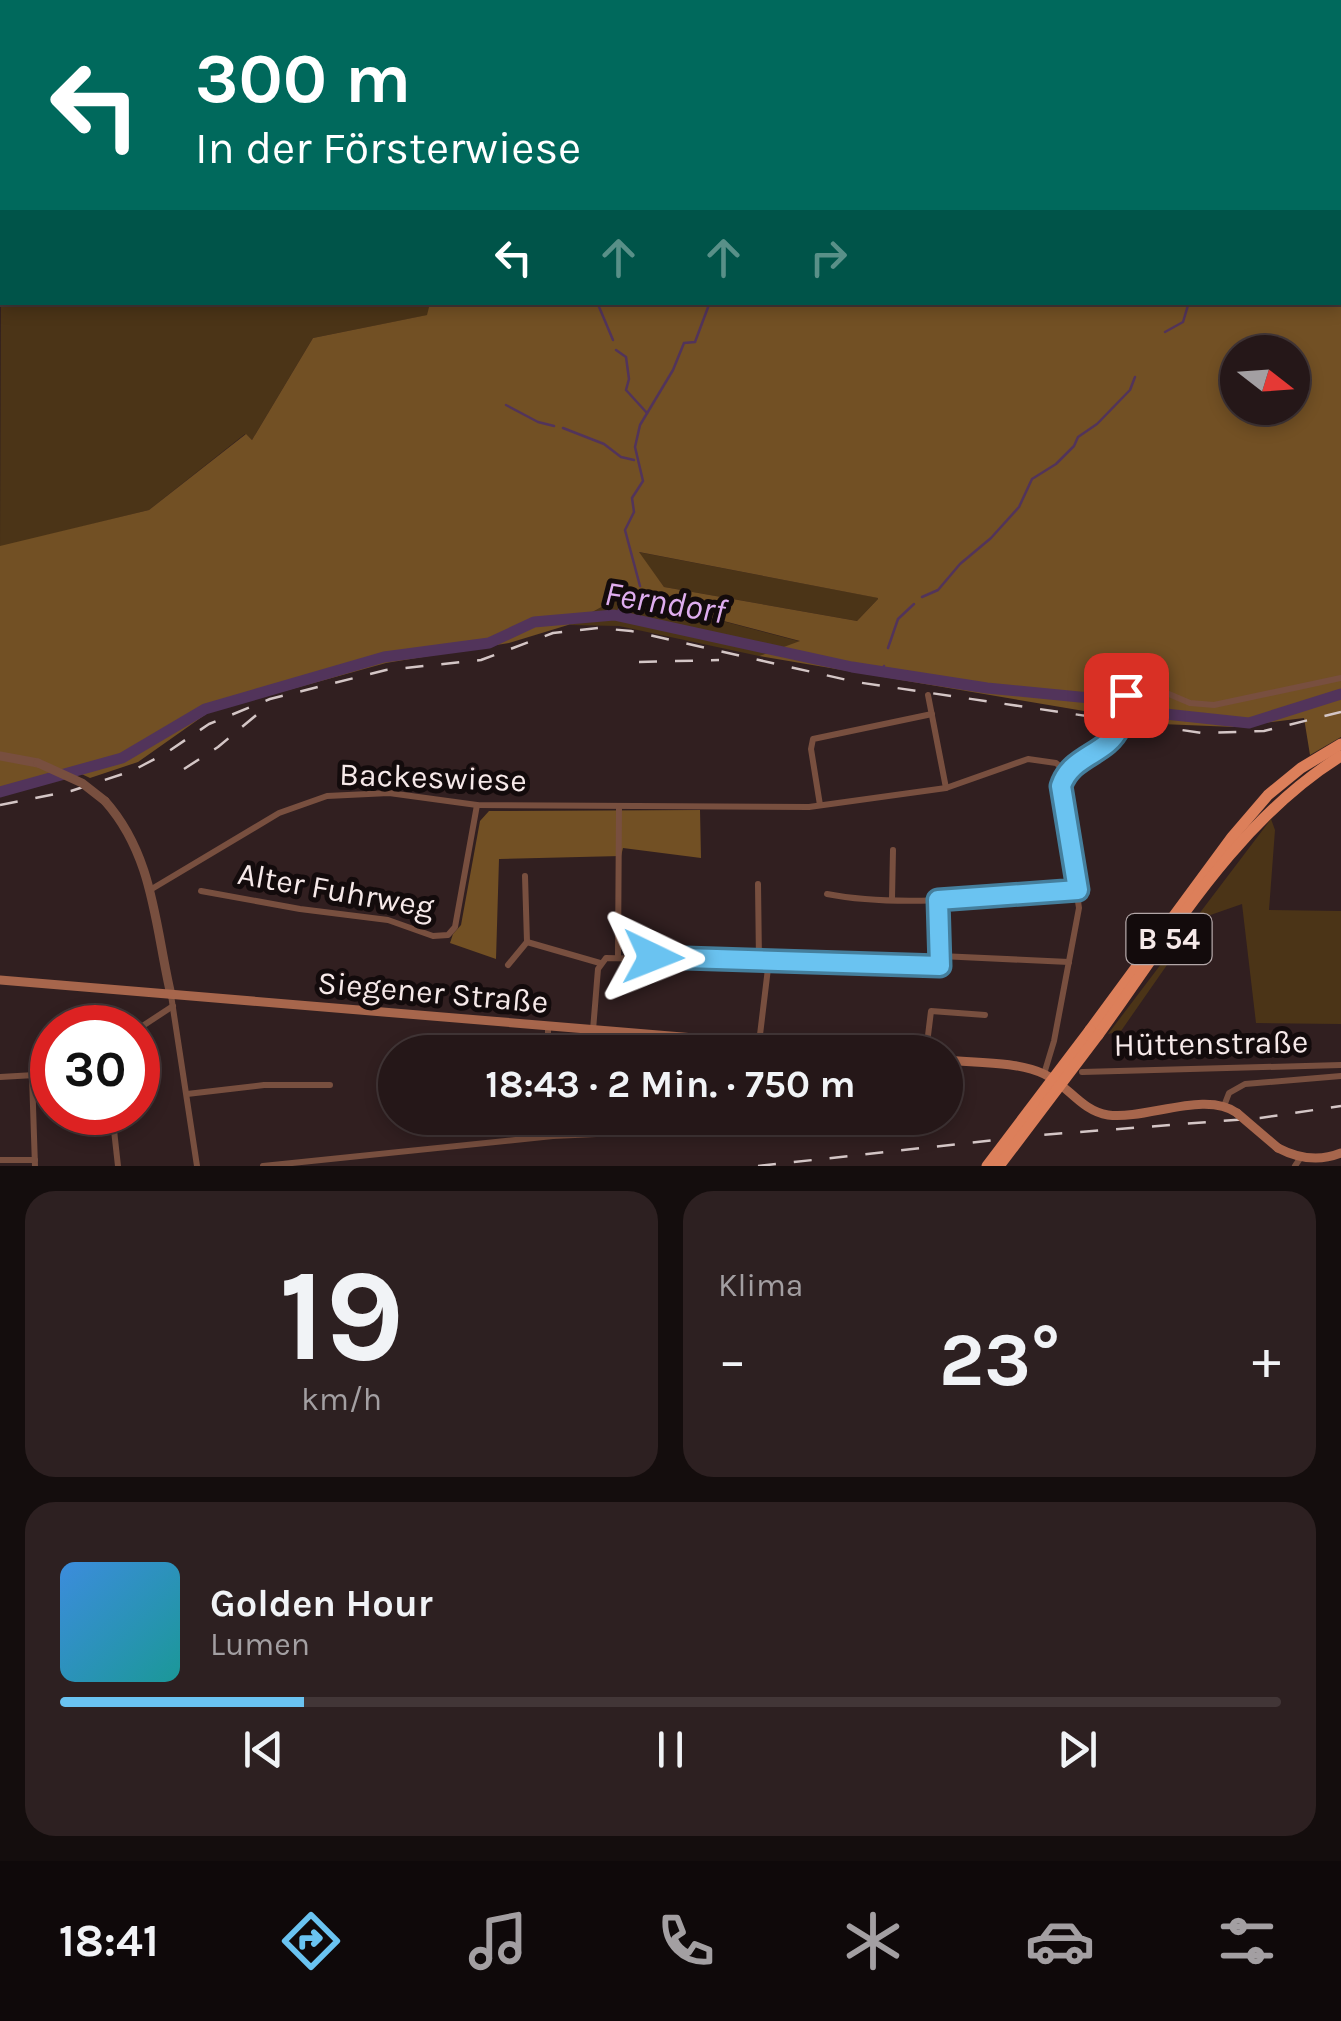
<!DOCTYPE html>
<html lang="de">
<meta charset="utf-8">
<style>
:root{--surface:#251718;--page:#2d2021;--text:#f1f3f6;--muted:#a39fa2;--line:#423637;--accent:#6ac3f1}
body{margin:0;font-family:Karla,sans-serif;background:var(--page);color:var(--text);height:100vh;display:flex;flex-direction:column;font-size:38px;white-space:nowrap}
*{box-sizing:border-box;margin:0}
p{font-size:32px;color:var(--muted)}
.icon{flex:none;width:55px;height:55px;fill:none;stroke:currentColor;stroke-width:2;stroke-linecap:round;stroke-linejoin:round}
.map{position:relative;height:1166px;overflow:hidden}
.side{display:flex;flex-direction:column;gap:25px;padding:25px;background:#140d0d;flex:1}
.side>*{flex:none}
.guide{position:absolute;left:0px;top:0px;width:1342px;height:305px;box-shadow:0 5px 15px #0003,0 0 0 2px var(--line);background:#00695c;color:#fff;overflow:hidden}
.needle{width:65px;rotate:107deg}
.fabs{position:absolute;left:1220px;top:335px;display:grid;gap:20px}
.fabs a{display:grid;place-items:center;width:90px;height:90px;border-radius:50%;background:var(--surface);box-shadow:0 5px 15px #0003,0 0 0 2px var(--line);font-size:50px}
.speed{position:absolute;left:30px;top:1005px;display:flex;gap:20px;font-size:50px;font-weight:700;text-align:center}
.speed>*{display:grid;place-content:center;width:130px;height:130px;border-radius:50%;background:var(--surface);box-shadow:0 5px 15px #0003,0 0 0 2px var(--line);line-height:1}
.speed .limit{border:15px solid #d22;background:#fff;color:#111}
.pin{position:absolute;display:grid;place-items:center;width:85px;height:85px;color:#fff;margin:-42px;border-radius:20px;box-shadow:0 5px 15px #0006}
.me{position:absolute;width:110px;margin:-55px;rotate:92deg;stroke-linejoin:round;filter:drop-shadow(0 0 8px #0008)}
.turn{display:flex;align-items:center;gap:35px;height:210px;padding:0 30px;font-size:45px}
.turn .icon{width:130px;height:130px;stroke-width:2.5}
.turn b{display:block;font-size:70px;line-height:85px}
.lanes{display:flex;align-items:center;height:95px;padding:0 30px;background:#0003;justify-content:center;gap:50px;direction:ltr}
.lanes .off{opacity:.35}
.big{font-size:75px;font-weight:700;line-height:1.1}
.side .widget{flex:1;display:flex;flex-direction:column;justify-content:center;gap:15px;min-width:0;padding:0 35px;border-radius:30px;background:var(--page)}
.side .dial{align-items:center;gap:0}
.dial b{font-size:130px;line-height:1}
.song{display:flex;align-items:center;gap:30px}
.cover{width:120px;height:120px;border-radius:15px;background:linear-gradient(135deg,hsl(210 70% 55%),hsl(180 70% 35%))}
.played{height:10px;border-radius:5px;background:linear-gradient(90deg,var(--accent) 20%,var(--line) 20%)}
.keys{display:flex;justify-content:space-around;direction:ltr}
.heat{display:flex;justify-content:space-between;align-items:center;font-size:55px;direction:ltr}
.side .tiles{flex:1;display:grid;gap:25px;grid-template-columns:1fr 1fr}
.widget:last-child{grid-column:span 2}
.trip{position:absolute;left:378px;top:1035px;width:585px;height:100px;border-radius:50px;background:var(--surface);box-shadow:0 5px 15px #0003,0 0 0 2px var(--line);font-weight:700;line-height:100px;text-align:center}
.menu{display:flex;height:160px;justify-content:space-around;align-items:center;background:#0f090a;color:var(--muted)}
.menu .icon{width:70px;height:70px}
.menu .current{color:var(--accent)}
.menu b{font-size:45px;color:var(--text)}
.map>svg:first-child{display:block}
</style>
<div class="map">
<svg width="1341" height="1166" viewBox="0 0 1341 1166">
<rect width="100%" height="100%" fill="#311f20"/>
<g fill="#4b3417">
<polygon points="2,27 2,302 430,303 428,315 313,338 252,440 245,434 149,510 0,547"/>
<polygon points="638,552 879,598 857,621 664,587"/>
<polygon points="624,595 802,642 759,656 619,626 568,625"/>
<polygon points="1271,819 1275,830 1269,910 1341,911 1341,1024 1256,1023 1242,904 1199,919 1121,1031 1108,1034"/>
</g>
<g fill="#725024" fill-rule="evenodd">
<polygon points="7,0 286,0 288,2 2,2 0,28 0,3"/>
<path d="M490,0H1341V737L1310,755L1304,718L1234,727L1161,724L759,656L800,641L624,595L568,625L509,643L386,663L209,712L138,762L90,778L73,770L0,787V546L149,510L246,434L252,440L313,338L427,315L430,303L1340,302V2ZM1238,352H1292V408H1238ZM639,552L878,598V599L857,621L664,587Z"/>
<polygon points="700,810 701,858 623,848 621,856 499,859 496,959 450,943 453,934 461,925 480,821 489,811"/>
</g>
<g fill="none" stroke-linecap="round" stroke-linejoin="round">
<g stroke="#52345b" stroke-width="2.5">
<polyline points="0,272 2,273"/>
<polyline points="597,302 613,340"/>
<polyline points="1165,332 1183,322 1189,302"/>
<polyline points="616,350 626,357 629,379 626,390 647,413"/>
<polyline points="506,405 538,422 554,426"/>
<polyline points="563,428 604,444 621,457 634,460"/>
<polyline points="640,586 625,530 634,512 632,498 643,481 635,447 640,425 673,370 684,343 695,342 710,302"/>
<polyline points="922,597 938,590 960,564 991,538 1019,507 1032,479 1056,464 1074,446 1078,437 1097,424 1130,390 1135,377"/>
<polyline points="617,615 620,607"/>
<polyline points="888,648 898,619 914,604"/>
<polyline points="882,672 884,666"/>
</g>
<polyline stroke="#52345b" stroke-width="11" points="0,792 122,758 205,709 384,657 489,643 534,622 614,615 852,667 987,688 1110,700 1156,713 1249,723 1341,694"/>
<g stroke="#784f3f" stroke-width="6">
<polyline points="928,695 946,788"/>
<polyline points="820,805 811,749 813,739 932,714"/>
<polyline points="525,876 527,942 600,963"/>
<polyline points="758,884 759,961"/>
<polyline points="150,890 279,813 327,796 389,793 477,805 809,807 946,788 1028,759 1056,763 1067,772"/>
<polyline points="201,891 300,909 388,920 433,936 448,935 455,927 477,805"/>
<path d="M827,894C904,909 1000,895 1078,891"/>
<polyline points="892,898 893,850"/>
<polyline points="618,956 619,808"/>
<polyline points="940,956 1069,962"/>
<polyline points="508,965 527,942"/>
<polyline points="171,995 197,1166"/>
<polyline points="548,1027 548,1052"/>
<polyline points="138,1029 173,1006"/>
<polyline points="593,1030 598,969 606,958 940,966 938,900"/>
<polyline points="759,1043 769,960"/>
<polyline points="926,1052 931,1011 985,1015"/>
<polyline points="1082,1072 1341,1065"/>
<path d="M1044,1074L1054,1041L1079,908L1061,786C1070,755 1104,756 1118,731C1125,717 1125,697 1127,683L1150,686L1190,703L1214,705L1341,678"/>
<polyline points="32,1076 35,1166"/>
<polyline points="0,1077 52,1074"/>
<polyline points="187,1094 264,1085 330,1085"/>
<polyline points="1224,1106 1229,1093 1245,1084 1341,1076"/>
<polyline points="112,1112 118,1166"/>
<polyline points="552,1118 553,1136"/>
<polyline points="0,1160 35,1160"/>
<polyline points="263,1166 553,1136 705,1129"/>
<polyline points="1295,1166 1301,1157"/>
</g>
<g stroke="#784f3f" stroke-width="9">
<polyline points="0,756 38,763"/>
<path d="M105,801C154,856 155,927 171,995"/>
</g>
<g stroke="#a7664c" stroke-width="9">
<polyline points="0,980 862,1052"/>
<path d="M945,1060C976,1063 1016,1061 1044,1074C1068,1085 1081,1111 1108,1115C1146,1120 1206,1090 1237,1113"/>
<path d="M1278,1148C1299,1159 1319,1162 1341,1153"/>
</g>
<g stroke="#dc7f5a" stroke-width="11">
<polyline points="1090,1030 1232,837 1268,795 1301,768 1341,744"/>
<path d="M1098,1035C1170,936 1236,821 1341,756"/>
</g>
<g stroke="#d4c6c6" stroke-width="2.5" stroke-dasharray="18 18" stroke-linecap="butt">
<polyline points="639,662 719,660"/>
<polyline points="184,769 218,747 266,707"/>
<polyline points="0,805 71,791 132,771 166,753 209,724 270,699 386,670 481,660 553,633 598,628 631,631 856,682 1202,733 1264,731 1341,712"/>
<polyline points="758,1166 1041,1135 1260,1118 1341,1106"/>
</g>
<polyline stroke="#784f3f" stroke-width="9" points="38,763 82,783 105,801"/>
<polyline stroke="#a7664c" stroke-width="9" points="1237,1113 1278,1148"/>
<g stroke="#dc7f5a" stroke-width="11">
<polyline points="987,1166 1090,1030"/>
<polyline points="999,1166 1098,1035"/>
</g>
</g>
<g fill="none" stroke-linecap="round" stroke-linejoin="round">
<g stroke="#457f9d" stroke-width="25">
<path id="route" d="M653,957L940,966L938,900L1078,890L1061,786C1071,755 1107,755 1119,728C1124,718 1124,706 1126,695"/>
</g>
<use href="#route" stroke="#6ac3f1" stroke-width="18"/>
</g>
<g text-anchor="middle" stroke-width="10" stroke-linejoin="round" paint-order="stroke">
<rect fill="#130b0c" stroke="#b2a6a7" stroke-width="2.5" x="1126.5" y="914" width="85" height="50" rx="8"/>
<g font-size="30" font-weight="bold" fill="#f6e9e9">
<text x="1169" y="949">B 54</text>
</g>
<g font-size="32" fill="#f6e9e9" stroke="#130b0c">
<text transform="translate(433 777) rotate(2)" y="11">Backeswiese</text>
<text transform="translate(336 890) rotate(10)" y="11">Alter Fuhrweg</text>
<text transform="translate(433 992) rotate(5)" y="11">Siegener Straße</text>
<text transform="translate(1211 1043) rotate(-1)" y="11">Hüttenstraße</text>
</g>
<g font-size="35" font-style="italic" fill="#dfadef" stroke="#130b0c">
<text transform="translate(665 602) rotate(9)" y="12">Ferndorf</text>
</g>
</g>
</svg>
<div class="fabs">
<a><svg class="needle" viewBox="-14 -14 28 28"><path d="M0-13l5 13h-10z" fill="#e53935"/><path d="M0 13l5-13h-10z" fill="#a39fa2"/></svg></a>
</div>
<div class="speed"><div class="limit">30</div></div>
<div class="pin" style="left:1126px;top:695px;background:#d93025"><svg class="icon" aria-label="arrive" viewBox="0 0 24 24"><path d="M6 21V4h12l-3 4 3 4H6"/></svg></div>
<svg class="me" style="left:653px;top:957px" viewBox="-20 -20 40 40"><path d="M0-17L14 15 0 8-14 15z" fill="#6ac3f1" stroke="#fff" stroke-width="4"/></svg>
<div class="trip">18:43 · 2 Min. · 750 m</div>
<div class="guide">
<div class="turn"><svg class="icon" aria-label="left" viewBox="0 0 24 24"><path d="M17 20v-9H6M10 6l-5 5 5 5"/></svg><div><b>300 m</b>In der Försterwiese</div></div>
<div class="lanes"><svg class="icon" aria-label="left" viewBox="0 0 24 24"><path d="M17 20v-9H6M10 6l-5 5 5 5"/></svg><svg class="icon off" aria-label="ahead" viewBox="0 0 24 24"><path d="M12 20V5M6 11l6-6 6 6"/></svg><svg class="icon off" aria-label="ahead" viewBox="0 0 24 24"><path d="M12 20V5M6 11l6-6 6 6"/></svg><svg class="icon off" aria-label="right" viewBox="0 0 24 24"><path d="M7 20v-9h11M14 6l5 5-5 5"/></svg></div>
</div>
</div>
<section class="side">
<div class="tiles">
<div class="widget dial"><b>19</b><p>km/h</p></div>
<div class="widget"><p>Klima</p>
<div class="heat"><a>−</a><b class="big">23°</b><a>+</a></div>
</div>
<div class="widget">
<div class="song"><i class="cover"></i><div><b>Golden Hour</b><p>Lumen</p></div></div>
<div class="played"></div>
<div class="keys"><svg class="icon" aria-label="previous" viewBox="0 0 24 24"><path d="M18 5L8 12l10 7zM5 5v14"/></svg><svg class="icon" aria-label="pause" viewBox="0 0 24 24"><path d="M8 5v14M16 5v14"/></svg><svg class="icon" aria-label="next" viewBox="0 0 24 24"><path d="M6 5l10 7-10 7zM19 5v14"/></svg></div>
</div>
</div>
</section>
<nav class="menu">
<b>18:41</b>
<svg class="icon current" aria-label="directions" viewBox="0 0 24 24"><path d="M12 3l9 9-9 9-9-9zM9 14v-3h6M13 9l2 2-2 2"/></svg>
<svg class="icon" aria-label="music" viewBox="0 0 24 24"><path d="M9 18V5l10-2v13"/><circle cx="6" cy="18" r="3"/><circle cx="16" cy="16" r="3"/></svg>
<svg class="icon" aria-label="phone" viewBox="0 0 24 24"><path d="M5 4h4l2 5-3 2q2 4 5 5l2-3 5 2v4C11 20 4 13 5 4z"/></svg>
<svg class="icon" aria-label="climate" viewBox="0 0 24 24"><path d="M12 3v18M4 7l16 10M4 17L20 7"/></svg>
<svg class="icon" aria-label="car" viewBox="0 0 24 24"><path d="M5 17H2v-5l4-1 3-4h7l3 4 3 1v5h-3M9 17h6M6 11h13"/><circle cx="7" cy="17" r="2"/><circle cx="17" cy="17" r="2"/></svg>
<svg class="icon" aria-label="filters" viewBox="0 0 24 24"><path d="M4 7h16M4 17h16"/><circle cx="9" cy="7" r="2"/><circle cx="15" cy="17" r="2"/></svg>
</nav>
